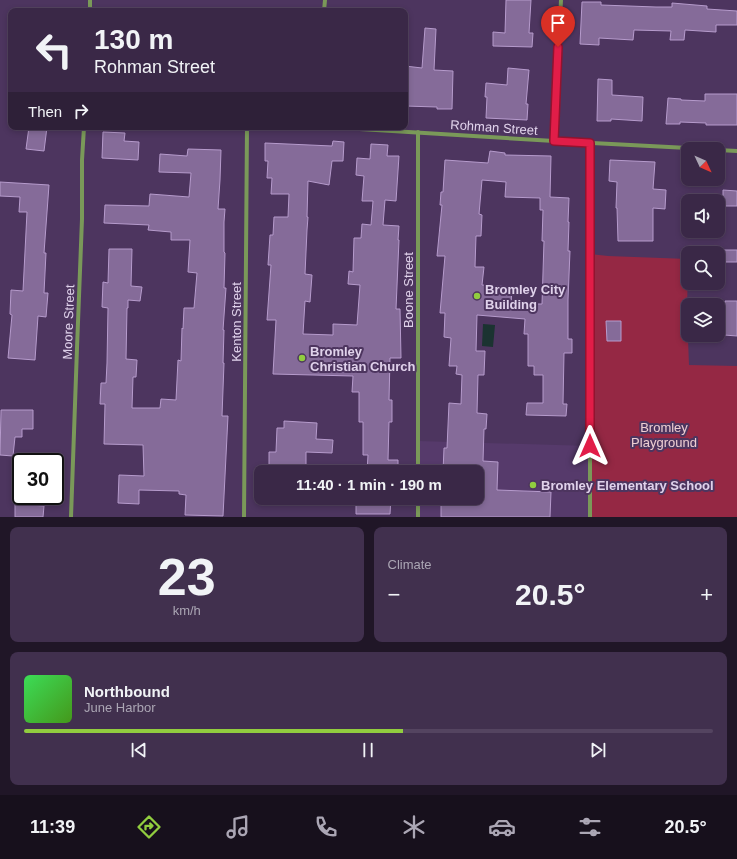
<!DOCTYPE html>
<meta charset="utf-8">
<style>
:root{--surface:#3a2847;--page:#41304e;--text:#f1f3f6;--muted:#aba6b4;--line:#544460;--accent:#91cd3f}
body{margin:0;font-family:Helvetica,sans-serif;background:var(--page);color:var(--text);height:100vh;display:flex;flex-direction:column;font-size:15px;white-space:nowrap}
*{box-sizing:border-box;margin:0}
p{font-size:13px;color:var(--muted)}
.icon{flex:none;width:22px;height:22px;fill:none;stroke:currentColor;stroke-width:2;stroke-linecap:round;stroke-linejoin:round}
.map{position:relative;height:517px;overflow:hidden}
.details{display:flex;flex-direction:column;gap:10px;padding:10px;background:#201627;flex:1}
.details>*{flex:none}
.banner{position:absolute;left:8px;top:8px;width:400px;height:122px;border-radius:8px;box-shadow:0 2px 6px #0003,0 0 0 1px var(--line);background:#3a2847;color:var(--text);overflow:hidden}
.needle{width:26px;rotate:134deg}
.tools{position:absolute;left:681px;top:142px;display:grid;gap:8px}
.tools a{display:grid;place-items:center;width:44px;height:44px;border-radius:8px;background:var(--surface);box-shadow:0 2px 6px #0003,0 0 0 1px var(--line);font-size:20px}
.speed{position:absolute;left:12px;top:453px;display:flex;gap:8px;font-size:20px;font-weight:700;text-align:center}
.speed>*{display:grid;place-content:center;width:52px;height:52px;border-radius:50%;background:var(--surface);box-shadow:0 2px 6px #0003,0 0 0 1px var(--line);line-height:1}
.speed .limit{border:2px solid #111;border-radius:6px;background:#fff;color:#111}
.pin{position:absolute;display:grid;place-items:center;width:34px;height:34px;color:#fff;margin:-41px -17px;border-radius:50% 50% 50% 0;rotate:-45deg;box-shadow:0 0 4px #0007}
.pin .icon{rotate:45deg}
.me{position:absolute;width:44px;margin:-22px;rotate:0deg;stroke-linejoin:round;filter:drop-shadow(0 0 3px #0008)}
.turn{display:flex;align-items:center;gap:14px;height:84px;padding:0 20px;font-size:18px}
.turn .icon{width:52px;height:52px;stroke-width:2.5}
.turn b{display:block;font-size:28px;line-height:34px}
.then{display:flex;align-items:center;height:38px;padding:0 20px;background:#0003;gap:8px;font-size:15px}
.big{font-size:30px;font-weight:800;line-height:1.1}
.details .card{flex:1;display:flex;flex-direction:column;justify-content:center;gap:6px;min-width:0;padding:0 14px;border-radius:8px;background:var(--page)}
.details .dial{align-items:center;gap:0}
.dial b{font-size:52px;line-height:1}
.song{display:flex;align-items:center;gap:12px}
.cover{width:48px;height:48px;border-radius:6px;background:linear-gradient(135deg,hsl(130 70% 55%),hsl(100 70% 35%))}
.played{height:4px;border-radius:2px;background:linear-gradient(90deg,var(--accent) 55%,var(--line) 55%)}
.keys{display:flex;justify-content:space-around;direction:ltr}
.heat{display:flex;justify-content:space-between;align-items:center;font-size:22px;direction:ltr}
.details .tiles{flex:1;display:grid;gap:10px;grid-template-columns:1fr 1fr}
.card:last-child{grid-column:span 2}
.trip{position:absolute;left:254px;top:465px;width:230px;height:40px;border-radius:8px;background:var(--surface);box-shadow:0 2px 6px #0003,0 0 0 1px var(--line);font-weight:800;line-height:40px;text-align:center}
.tab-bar{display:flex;height:64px;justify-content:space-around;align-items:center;background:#17101c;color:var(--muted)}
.tab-bar .icon{width:28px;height:28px}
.tab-bar .selected{color:var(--accent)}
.tab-bar b{font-size:18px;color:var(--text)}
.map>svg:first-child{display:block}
</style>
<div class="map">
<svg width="737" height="517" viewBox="0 0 737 517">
<rect width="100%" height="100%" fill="#4d355f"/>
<polygon fill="#563a6b" points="418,441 590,446 590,517 418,517 418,498 477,498 477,472 418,472"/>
<polygon fill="#952844" points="590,254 608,256 688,259 687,313 689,365 737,366 737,517 590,517"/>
<polygon fill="#1b3331" points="483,324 495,325 493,347 482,346"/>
<g fill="#856b99" stroke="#b69bcc" fill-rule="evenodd">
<polygon points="506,0 531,0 529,33 533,33 532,47 493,46 493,32 505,33"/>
<polygon points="582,2 601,2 601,5 656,7 672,7 672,3 707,6 707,9 737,11 737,25 716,25 716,32 685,30 684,40 670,40 671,31 634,30 633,40 599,38 599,45 580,44"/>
<polygon points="425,28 436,29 434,70 453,71 452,109 437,109 437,107 405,106 405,66 422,68"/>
<polygon points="508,68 529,70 526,104 528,104 527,120 486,118 487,97 485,97 486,83 507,85"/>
<polygon points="598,79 612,80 612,95 643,97 642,121 611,119 611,121 597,121"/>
<polygon points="705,94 737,94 737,125 706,125 706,123 680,122 680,124 666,124 668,98 681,99 681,100 705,101"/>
<polygon points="29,127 47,127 44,151 26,149"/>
<polygon points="103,132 125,133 124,141 139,142 138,160 102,158"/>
<polygon points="333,141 344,142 343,161 332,161 329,185 308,181 307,217 308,217 307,230 305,274 312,275 310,302 305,301 303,334 333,335 333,324 357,325 360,285 348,284 349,271 353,272 354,238 361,238 362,224 371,225 373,201 362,201 364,176 356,175 357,158 370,159 371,144 388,145 387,156 399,156 396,201 385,200 383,225 399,226 398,240 399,240 396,309 400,309 401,358 390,358 389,400 392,400 392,422 389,422 388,460 398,460 398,472 367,472 368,455 363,455 363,422 359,422 359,392 352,392 353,376 273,374 276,320 267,320 271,265 268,265 270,235 273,235 274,217 288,217 289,194 271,194 272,178 267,178 268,161 265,161 265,143 332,146"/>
<polygon points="188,149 221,150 220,180 218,209 225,209 224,222 224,252 225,253 224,288 226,288 223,330 224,330 223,363 224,363 222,416 228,416 223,516 185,515 186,495 179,494 179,491 139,490 139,504 118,503 119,475 144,476 143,445 104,444 105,404 100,404 101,383 106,383 107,363 108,308 102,307 103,282 108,283 109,249 132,249 131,286 142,287 140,301 128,300 128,308 127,308 126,359 137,360 136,377 133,377 132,408 160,408 161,399 176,400 178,360 181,361 182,328 183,329 184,308 194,308 197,273 188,272 190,240 171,240 171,232 148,230 149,225 104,223 105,205 149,206 150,194 189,197 191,173 159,172 160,154 187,156"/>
<path d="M490,151L505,153V155L551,156L550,197L569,198L568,222H569L568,251H570L568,300V339H572V353H564L563,404H567L566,416L526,415L527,403H543V375H534V366H528V334H524L525,319L477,315L476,351H485L484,375H478L477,413L487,414L486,429H484L483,461L498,462L497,490L551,492L550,517H441V498H477V472H443L444,448H447L449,403L461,404L462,375L456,374L457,366H449L451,338L444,337L445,313H440L445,256H437L442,205H440L441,192H443L445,160L488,163ZM482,180L506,182L505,197L540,198V210H543L542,241H544L542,304H511L512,287L482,285L484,267H475L476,236H481L482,215L479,214Z"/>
<polygon points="610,160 655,162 653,189 666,190 665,209 653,208 653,241 618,241 617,208 616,208 617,182 609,181"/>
<polygon points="0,182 49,185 44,253 46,253 44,293 48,293 46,317 38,316 35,360 8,358 12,315 10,314 11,290 23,291 27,212 19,212 20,197 0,196"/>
<polygon points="723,190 737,191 737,206 723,206"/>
<rect x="718" y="250" width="19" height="12"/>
<polygon points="725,301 737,301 737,336 724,335"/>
<polygon points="606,321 621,321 621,341 607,341"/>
<polygon points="1,410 33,410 33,429 22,429 22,437 15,437 13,456 0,455"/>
<polygon points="284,421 317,423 316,439 333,440 332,453 306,452 306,470 269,470 269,452 276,452 277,428 284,428"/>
<polygon points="356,498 391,498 390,514 356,514"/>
<polygon points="15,504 44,506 43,517 15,517"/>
</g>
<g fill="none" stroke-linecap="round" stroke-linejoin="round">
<g stroke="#7a9959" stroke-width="4">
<polyline points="90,11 90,0"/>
<polyline points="324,11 325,0"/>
<polyline points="327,127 554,141 707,149"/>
<polyline points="418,132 418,472"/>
<polyline points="554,141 561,0"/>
<polyline points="718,150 737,151"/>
<polyline points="418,498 418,517"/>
<polyline points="71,517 77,348 82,219 82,160 84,127"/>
<polyline points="244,517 247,127"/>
<polyline points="590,517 590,143"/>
</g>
</g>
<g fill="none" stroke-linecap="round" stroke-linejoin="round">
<g stroke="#92132f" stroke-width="10">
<polyline id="route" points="558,47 554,141 590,143 590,446"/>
</g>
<use href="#route" stroke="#e11d48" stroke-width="7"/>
</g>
<g fill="#91cd3f" stroke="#4d355f" stroke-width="1.5">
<circle cx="477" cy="296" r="4"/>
<circle cx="302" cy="358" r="4"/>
<circle cx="533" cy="485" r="4"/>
</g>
<g text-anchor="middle" stroke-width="4" stroke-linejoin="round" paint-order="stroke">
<g font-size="13" fill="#e0d2eb" stroke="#4d355f">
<text transform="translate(494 127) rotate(4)" y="5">Rohman Street</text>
<text transform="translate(408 290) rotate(-90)" y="5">Boone Street</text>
<text transform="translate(68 322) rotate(-88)" y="5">Moore Street</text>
<text transform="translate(236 322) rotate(-90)" y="5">Kenton Street</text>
</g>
<g font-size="13" font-weight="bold" fill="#e0d2eb" stroke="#4d355f" text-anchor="start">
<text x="485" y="294">Bromley City<tspan x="485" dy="15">Building</tspan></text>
<text x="310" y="356">Bromley<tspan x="310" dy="15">Christian Church</tspan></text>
<text x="541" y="490">Bromley Elementary School</text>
</g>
<g font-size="13" fill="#efcfd3" stroke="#4d355f">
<text x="664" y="432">Bromley<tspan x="664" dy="15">Playground</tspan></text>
</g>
</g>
</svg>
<div class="tools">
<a><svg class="needle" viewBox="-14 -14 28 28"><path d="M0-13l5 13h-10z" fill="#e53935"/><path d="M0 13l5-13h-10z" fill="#aba6b4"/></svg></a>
<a><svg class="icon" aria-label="sound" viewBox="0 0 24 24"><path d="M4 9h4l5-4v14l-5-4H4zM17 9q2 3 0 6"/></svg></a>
<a><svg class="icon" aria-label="search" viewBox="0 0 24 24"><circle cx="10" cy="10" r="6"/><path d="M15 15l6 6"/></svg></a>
<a><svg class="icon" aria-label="layers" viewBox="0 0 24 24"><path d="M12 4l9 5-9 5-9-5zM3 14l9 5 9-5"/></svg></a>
</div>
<div class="speed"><div class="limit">30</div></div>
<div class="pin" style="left:558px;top:47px;background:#d93025"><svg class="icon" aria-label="arrive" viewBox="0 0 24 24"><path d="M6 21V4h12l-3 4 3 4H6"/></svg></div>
<svg class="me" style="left:590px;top:446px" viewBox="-20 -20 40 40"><path d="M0-17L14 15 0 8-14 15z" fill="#e11d48" stroke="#fff" stroke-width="4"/></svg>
<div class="trip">11:40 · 1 min · 190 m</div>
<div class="banner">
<div class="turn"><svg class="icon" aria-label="left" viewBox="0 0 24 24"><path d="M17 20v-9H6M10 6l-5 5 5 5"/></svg><div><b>130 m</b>Rohman Street</div></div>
<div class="then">Then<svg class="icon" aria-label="right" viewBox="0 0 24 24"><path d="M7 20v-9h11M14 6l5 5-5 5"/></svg></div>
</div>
</div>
<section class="details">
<div class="tiles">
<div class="card dial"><b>23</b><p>km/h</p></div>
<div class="card"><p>Climate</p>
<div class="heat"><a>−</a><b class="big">20.5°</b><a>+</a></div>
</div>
<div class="card">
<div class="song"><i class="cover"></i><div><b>Northbound</b><p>June Harbor</p></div></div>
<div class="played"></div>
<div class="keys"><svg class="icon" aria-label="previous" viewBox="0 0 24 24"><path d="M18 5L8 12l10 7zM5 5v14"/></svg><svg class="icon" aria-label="pause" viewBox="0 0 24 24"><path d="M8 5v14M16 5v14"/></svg><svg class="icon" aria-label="next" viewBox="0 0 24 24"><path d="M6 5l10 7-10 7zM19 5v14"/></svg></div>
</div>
</div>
</section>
<nav class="tab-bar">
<b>11:39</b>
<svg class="icon selected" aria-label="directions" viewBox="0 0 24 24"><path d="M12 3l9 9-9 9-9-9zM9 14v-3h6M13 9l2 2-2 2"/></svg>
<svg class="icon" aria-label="music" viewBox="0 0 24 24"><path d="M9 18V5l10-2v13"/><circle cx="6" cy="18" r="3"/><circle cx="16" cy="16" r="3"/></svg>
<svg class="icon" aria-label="phone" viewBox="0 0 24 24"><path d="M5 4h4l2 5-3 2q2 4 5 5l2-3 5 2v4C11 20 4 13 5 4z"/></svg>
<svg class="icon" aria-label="climate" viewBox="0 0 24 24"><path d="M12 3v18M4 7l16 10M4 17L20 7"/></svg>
<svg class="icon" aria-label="car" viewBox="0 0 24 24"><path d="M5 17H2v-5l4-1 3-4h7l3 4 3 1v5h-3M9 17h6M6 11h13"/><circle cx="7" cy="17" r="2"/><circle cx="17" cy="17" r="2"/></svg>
<svg class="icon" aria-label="filters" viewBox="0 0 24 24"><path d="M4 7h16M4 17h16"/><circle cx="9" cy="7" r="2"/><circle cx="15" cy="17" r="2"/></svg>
<b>20.5°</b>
</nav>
